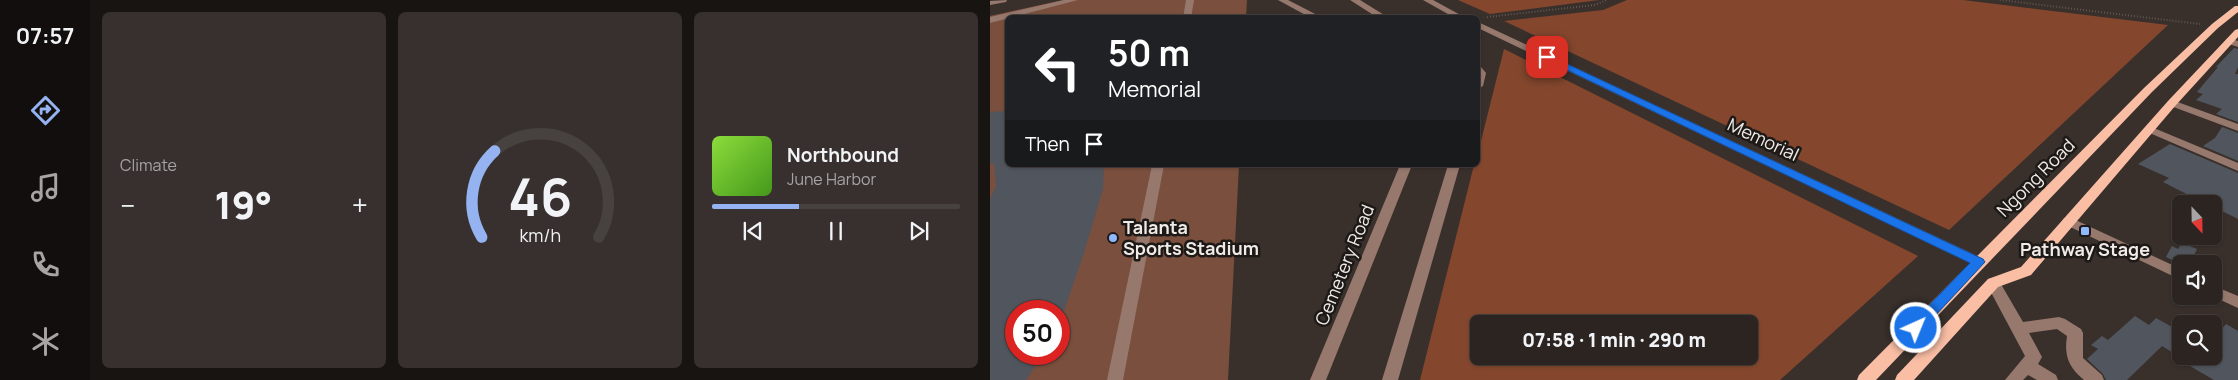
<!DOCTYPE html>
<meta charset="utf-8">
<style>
:root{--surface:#2b2421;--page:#37302e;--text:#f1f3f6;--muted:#a6a4a5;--line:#47413f;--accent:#95b2f1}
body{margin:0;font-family:Manrope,sans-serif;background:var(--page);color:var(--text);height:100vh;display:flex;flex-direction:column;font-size:19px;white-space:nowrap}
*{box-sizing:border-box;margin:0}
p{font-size:16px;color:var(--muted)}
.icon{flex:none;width:28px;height:28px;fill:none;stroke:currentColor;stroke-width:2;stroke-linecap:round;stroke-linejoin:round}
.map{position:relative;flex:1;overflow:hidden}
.drawer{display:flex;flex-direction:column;gap:12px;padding:12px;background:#181412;width:900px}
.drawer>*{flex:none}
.banner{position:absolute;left:15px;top:15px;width:475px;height:152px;border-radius:8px;box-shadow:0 1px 4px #0004,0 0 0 1px var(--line);background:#202124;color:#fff;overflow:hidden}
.needle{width:32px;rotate:158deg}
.controls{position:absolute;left:1182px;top:195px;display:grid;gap:10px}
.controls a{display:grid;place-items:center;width:50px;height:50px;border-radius:8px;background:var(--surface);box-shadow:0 1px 4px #0004,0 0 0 1px var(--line);font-size:25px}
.speed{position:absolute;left:15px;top:300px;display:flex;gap:10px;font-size:25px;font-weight:700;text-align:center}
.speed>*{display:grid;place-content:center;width:65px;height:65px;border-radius:50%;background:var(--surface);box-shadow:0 1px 4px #0004,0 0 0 1px var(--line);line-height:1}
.speed .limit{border:8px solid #d22;background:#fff;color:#111}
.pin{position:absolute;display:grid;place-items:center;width:42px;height:42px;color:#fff;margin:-21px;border-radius:10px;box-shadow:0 2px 8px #0006}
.me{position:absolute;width:55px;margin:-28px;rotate:44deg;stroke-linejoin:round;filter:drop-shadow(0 0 4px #0008)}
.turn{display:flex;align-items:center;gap:18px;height:105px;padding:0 20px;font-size:22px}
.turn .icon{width:65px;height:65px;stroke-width:2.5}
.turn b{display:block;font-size:35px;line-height:42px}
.then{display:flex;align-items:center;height:48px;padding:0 20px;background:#0003;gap:10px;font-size:19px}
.big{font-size:38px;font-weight:800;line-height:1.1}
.drawer .widget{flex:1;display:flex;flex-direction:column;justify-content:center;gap:8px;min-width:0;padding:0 18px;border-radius:8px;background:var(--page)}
.drawer .dial{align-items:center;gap:0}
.dial svg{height:130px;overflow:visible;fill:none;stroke:var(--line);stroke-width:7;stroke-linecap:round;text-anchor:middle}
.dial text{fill:var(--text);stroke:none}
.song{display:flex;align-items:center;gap:15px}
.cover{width:60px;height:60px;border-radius:8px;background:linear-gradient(135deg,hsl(90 70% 55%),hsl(100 70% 35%))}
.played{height:5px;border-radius:2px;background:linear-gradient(90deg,var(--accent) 35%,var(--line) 35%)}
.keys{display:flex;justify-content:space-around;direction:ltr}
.heat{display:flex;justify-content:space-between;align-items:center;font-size:28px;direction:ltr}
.drawer .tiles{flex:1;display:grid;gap:12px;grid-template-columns:repeat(3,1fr)}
.trip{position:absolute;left:480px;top:315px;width:288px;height:50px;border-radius:8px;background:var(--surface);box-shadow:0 1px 4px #0004,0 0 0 1px var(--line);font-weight:800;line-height:50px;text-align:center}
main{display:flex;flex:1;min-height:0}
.tab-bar{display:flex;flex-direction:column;width:90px;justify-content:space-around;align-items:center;background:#110e0d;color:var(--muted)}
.tab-bar .icon{width:35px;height:35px}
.tab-bar .on{color:var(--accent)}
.tab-bar b{font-size:22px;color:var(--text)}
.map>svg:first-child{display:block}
</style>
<main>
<nav class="tab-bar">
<b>07:57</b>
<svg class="icon on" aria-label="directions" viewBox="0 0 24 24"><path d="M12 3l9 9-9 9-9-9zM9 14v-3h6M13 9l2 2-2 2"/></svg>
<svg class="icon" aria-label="music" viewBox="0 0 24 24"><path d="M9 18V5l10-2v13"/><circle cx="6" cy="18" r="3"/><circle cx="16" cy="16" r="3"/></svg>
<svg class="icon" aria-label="phone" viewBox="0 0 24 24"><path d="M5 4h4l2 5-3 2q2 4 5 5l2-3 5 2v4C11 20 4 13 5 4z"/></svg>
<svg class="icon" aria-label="climate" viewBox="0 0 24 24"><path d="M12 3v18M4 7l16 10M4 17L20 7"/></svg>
</nav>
<section class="drawer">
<div class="tiles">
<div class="widget"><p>Climate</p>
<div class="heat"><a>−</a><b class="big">19°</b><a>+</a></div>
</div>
<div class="widget dial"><svg viewBox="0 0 100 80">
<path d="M14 69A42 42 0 1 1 86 69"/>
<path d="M14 69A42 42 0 0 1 22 16" stroke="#95b2f1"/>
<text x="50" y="56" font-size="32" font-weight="700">46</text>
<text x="50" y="72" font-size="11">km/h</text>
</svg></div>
<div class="widget">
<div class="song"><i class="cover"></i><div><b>Northbound</b><p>June Harbor</p></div></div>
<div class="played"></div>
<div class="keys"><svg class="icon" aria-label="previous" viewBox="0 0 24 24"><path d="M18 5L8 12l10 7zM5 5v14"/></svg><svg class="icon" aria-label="pause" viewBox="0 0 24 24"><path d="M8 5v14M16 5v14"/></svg><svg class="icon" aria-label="next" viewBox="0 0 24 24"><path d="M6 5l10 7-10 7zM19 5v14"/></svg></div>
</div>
</div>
</section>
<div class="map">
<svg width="1248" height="380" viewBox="0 0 1248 380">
<rect width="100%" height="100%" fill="#39302c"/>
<path fill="#7a4f3d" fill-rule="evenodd" d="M73,0H257L256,17L18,18V165H249L238,380H0V16ZM26,311H69V354H26Z"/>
<g fill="#84472e" fill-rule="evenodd">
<polygon points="468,0 609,0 500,14"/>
<polygon points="637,0 973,0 1178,25 959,230 514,21 613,10"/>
<path d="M514,49L928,256L790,380H430L484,165H488V153ZM489,324H759V356H489Z"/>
</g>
<g fill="#51565e">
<polygon points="1244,48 1248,49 1248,67 1245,74 1248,74 1248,122 1226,114 1232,109 1206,100 1213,94 1207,92 1228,67 1226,67"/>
<polygon points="18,111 18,165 114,165 113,189 93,256 74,311 26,311 26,354 53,354 36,380 0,380 0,199 6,186 4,164 0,163 0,112"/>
<polygon points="1232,127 1248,133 1248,161 1213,146 1225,138"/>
<polygon points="1180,144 1248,173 1248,219 1224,207 1224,204 1216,204 1173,182 1179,178 1148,164"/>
<polygon points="1192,243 1207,249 1200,264 1190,264 1176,257 1182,246 1188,249"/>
<polygon points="1145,316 1159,325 1166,318 1191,332 1191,356 1224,356 1224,338 1236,324 1248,331 1248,380 1224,380 1200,366 1202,364 1172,346 1137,380 1116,380 1113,374 1097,359 1108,349 1101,345 1112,336 1118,340"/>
</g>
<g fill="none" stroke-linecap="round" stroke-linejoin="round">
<g stroke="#837b77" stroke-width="2" stroke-dasharray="0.5 2.5" stroke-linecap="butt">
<polyline points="1010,0 1210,24"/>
<polyline points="497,17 605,5 617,0"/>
</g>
<g fill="#96786d" fill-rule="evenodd">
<polygon points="17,0 16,2 0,5 0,1"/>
<polygon points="74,0 88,0 0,23 0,17"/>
<polygon points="196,0 204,0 201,18 193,18"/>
<polygon points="288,0 298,0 333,18 321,18"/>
<polygon points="360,0 370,0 399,18 388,18"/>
<polygon points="433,0 443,0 476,18 465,18"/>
<polygon points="488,22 994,259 996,262 994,265 984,265 488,28"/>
<polygon points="1239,38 1248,41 1248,47 1236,43 1236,39"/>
<polygon points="488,66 491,67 496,73 493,86 488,89"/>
<polygon points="1182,100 1248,124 1248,131 1178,105 1177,103"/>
<polygon points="1159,126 1248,163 1248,171 1155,131 1153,129"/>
<polygon points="162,165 174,165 133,380 117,380"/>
<polygon points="410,165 422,165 336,380 320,380"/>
<polygon points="458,165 470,165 408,380 392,380"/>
<polygon points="1079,217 1191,269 1191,280 1074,224 1072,221 1074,218"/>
<path d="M1003,278L1008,279L1033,322L1069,317L1075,319L1091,329L1093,333V358L1112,375L1114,380H1094C1078,367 1074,355 1077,336L1067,329L1039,333L1052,357L1048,364L1066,375L1068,380H1047L1038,375L1033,380H1015L1035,356L996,283L998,279Z"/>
<polygon points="1224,286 1248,296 1248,308 1222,296 1224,296"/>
</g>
<g fill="#fabea5" fill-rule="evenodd">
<polygon points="1245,6 1248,6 1248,12 1228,28 1162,92 886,380 867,380 869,375 1154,88 1222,24"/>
<polygon points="1248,29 1248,37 1186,105 1041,275 1008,287 924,380 905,380 907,375 998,279 1031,267 1178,101 1245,30"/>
</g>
</g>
<polygon fill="#1a73e8" stroke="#114b97" points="554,56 560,56 993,259 995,262 931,331 926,333 921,331 919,328 921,324 980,263 554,59"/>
<g fill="#8fb8fd" stroke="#1d1917" stroke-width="2">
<rect x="1090" y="226" width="10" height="10" rx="2.5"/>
<circle cx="123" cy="238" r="5"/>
</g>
<g text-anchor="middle" stroke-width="5" stroke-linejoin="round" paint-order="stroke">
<g font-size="18" fill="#f1ebe8" stroke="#1d1917">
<text transform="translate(773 140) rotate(25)" y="6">Memorial</text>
<text transform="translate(1046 178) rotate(-45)" y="6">Ngong Road</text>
<text transform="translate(355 265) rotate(-68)" y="6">Cemetery Road</text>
</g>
<g font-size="18" font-weight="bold" fill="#f1ebe8" stroke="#1d1917" text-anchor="start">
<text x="133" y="234">Talanta<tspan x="133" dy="21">Sports Stadium</tspan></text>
<text x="1095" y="256" text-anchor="middle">Pathway Stage</text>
</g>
</g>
</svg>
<div class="controls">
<a><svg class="needle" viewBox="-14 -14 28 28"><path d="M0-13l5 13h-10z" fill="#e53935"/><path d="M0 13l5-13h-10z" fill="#a6a4a5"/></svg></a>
<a><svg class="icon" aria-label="sound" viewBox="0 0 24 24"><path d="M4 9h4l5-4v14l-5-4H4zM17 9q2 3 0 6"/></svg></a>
<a><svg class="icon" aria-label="search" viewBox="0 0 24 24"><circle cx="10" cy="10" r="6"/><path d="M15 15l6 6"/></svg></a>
</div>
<div class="speed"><div class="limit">50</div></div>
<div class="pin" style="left:557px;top:57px;background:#d93025"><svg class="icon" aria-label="arrive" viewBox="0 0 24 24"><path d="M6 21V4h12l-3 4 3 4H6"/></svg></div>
<svg class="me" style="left:926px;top:328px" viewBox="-20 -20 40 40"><circle r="17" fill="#1a73e8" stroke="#fff" stroke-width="3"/><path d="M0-11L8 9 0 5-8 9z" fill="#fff"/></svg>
<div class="trip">07:58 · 1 min · 290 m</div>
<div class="banner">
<div class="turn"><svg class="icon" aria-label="left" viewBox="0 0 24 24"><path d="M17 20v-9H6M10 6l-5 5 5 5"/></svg><div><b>50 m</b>Memorial</div></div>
<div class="then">Then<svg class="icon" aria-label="arrive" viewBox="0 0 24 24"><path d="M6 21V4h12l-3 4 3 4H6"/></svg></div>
</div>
</div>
</main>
